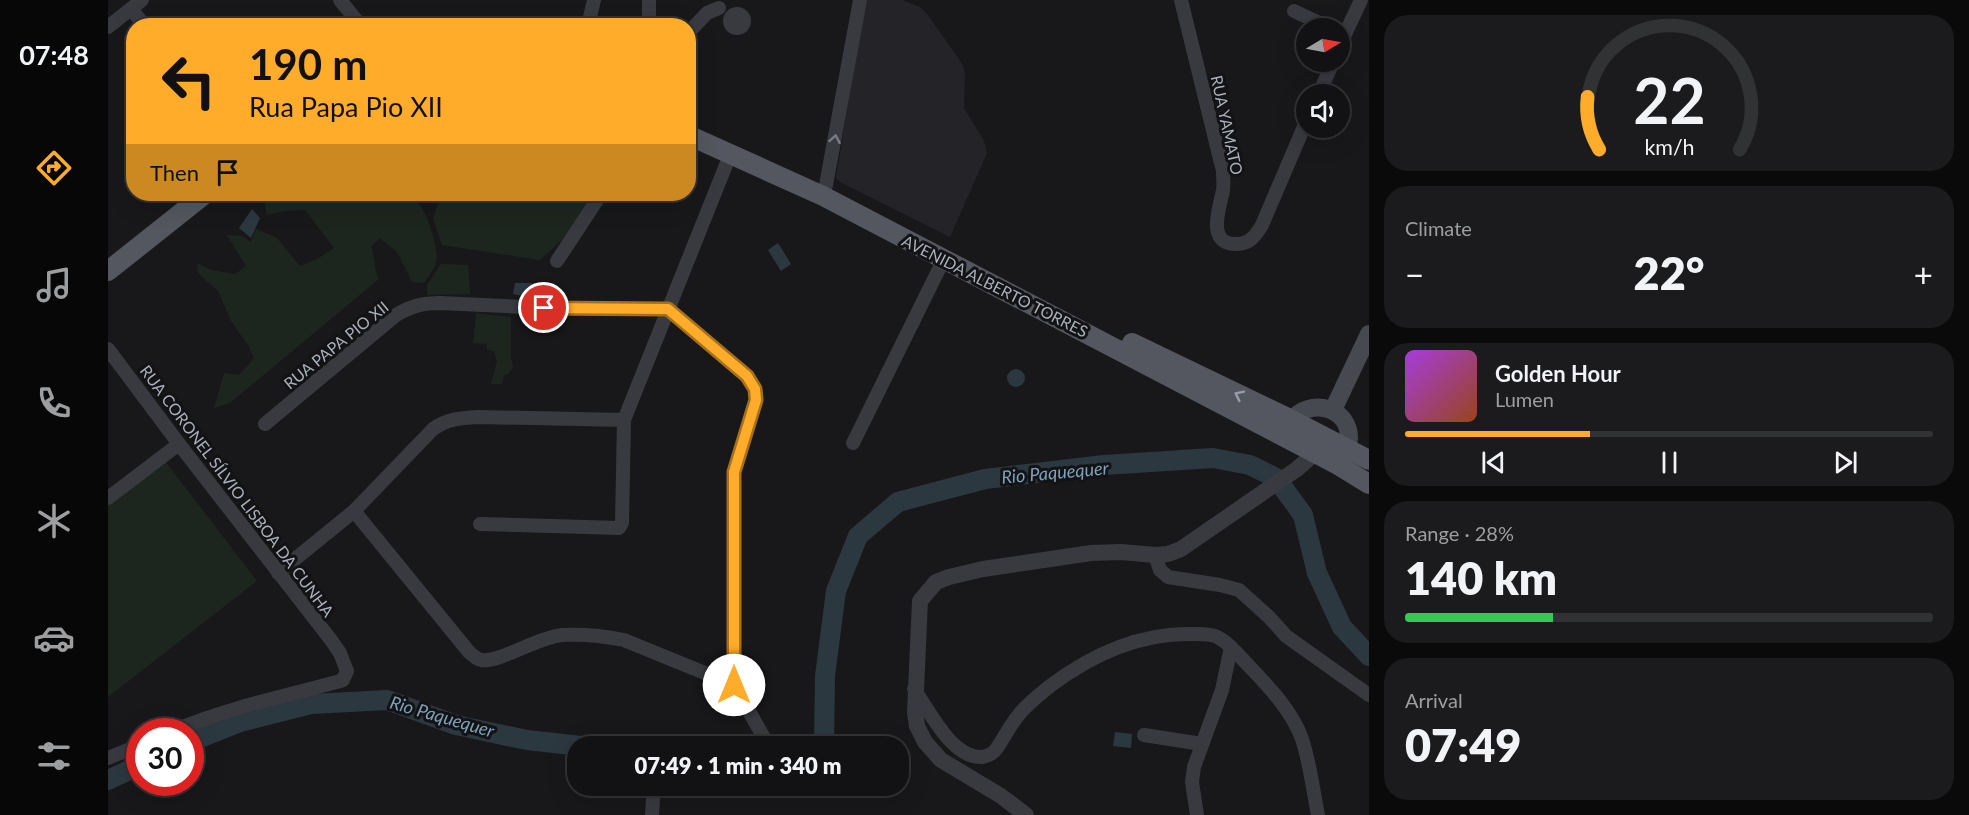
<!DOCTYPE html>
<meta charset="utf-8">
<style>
:root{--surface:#121214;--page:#1b1b1d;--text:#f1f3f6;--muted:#9c9ea0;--line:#313234;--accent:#ffac2b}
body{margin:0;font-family:Lato,sans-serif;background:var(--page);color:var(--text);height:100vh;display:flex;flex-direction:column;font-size:22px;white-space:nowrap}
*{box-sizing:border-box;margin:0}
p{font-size:20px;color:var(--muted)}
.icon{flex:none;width:33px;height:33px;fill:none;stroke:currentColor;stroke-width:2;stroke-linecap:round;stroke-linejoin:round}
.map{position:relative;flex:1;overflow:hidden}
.sheet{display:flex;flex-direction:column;gap:15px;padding:15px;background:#0a0a0b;width:600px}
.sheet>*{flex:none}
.hud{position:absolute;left:18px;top:18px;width:570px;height:183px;border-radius:24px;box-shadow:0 6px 24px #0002,0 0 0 2px var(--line);background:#ffac2b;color:#111;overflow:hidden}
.needle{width:39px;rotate:80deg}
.tools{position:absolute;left:1188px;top:18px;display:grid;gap:12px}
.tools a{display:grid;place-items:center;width:54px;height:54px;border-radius:50%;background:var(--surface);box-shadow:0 6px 24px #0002,0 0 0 2px var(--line);font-size:30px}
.speed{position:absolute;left:18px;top:718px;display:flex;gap:12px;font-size:30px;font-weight:700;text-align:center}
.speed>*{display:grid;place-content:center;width:78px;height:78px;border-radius:50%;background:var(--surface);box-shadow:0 6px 24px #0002,0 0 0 2px var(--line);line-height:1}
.speed .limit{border:9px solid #d22;background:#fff;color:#111}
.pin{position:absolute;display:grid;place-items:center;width:51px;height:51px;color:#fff;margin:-26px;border:3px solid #fff;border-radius:50%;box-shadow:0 2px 6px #0007}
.me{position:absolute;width:66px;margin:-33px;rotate:0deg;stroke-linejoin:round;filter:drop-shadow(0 0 4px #0008)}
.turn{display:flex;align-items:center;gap:21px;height:126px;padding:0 24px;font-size:27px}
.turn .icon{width:78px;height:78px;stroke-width:2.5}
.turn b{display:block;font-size:42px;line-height:51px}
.then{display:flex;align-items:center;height:57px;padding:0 24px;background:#0003;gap:12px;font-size:22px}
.big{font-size:45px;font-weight:800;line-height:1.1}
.sheet .tile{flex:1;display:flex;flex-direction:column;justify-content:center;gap:9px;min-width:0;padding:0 21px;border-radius:24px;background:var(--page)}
.sheet .dial{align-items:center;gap:0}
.dial svg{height:156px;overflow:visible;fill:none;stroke:var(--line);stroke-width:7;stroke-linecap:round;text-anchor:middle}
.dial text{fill:var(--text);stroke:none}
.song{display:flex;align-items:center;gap:18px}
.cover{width:72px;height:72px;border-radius:9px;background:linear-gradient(135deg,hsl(280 70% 55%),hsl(20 70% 35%))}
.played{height:6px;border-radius:3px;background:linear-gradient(90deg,var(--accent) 35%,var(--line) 35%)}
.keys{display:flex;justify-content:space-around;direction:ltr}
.heat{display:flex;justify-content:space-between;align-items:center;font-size:33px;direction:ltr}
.charge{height:9px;border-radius:4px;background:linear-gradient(90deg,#34c759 28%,var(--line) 0)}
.trip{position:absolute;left:459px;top:736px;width:342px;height:60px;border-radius:24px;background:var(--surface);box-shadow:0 6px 24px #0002,0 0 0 2px var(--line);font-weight:800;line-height:60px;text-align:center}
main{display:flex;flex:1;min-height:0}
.dock{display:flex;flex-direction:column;width:108px;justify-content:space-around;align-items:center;background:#070708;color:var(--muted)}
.dock .icon{width:42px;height:42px}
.dock .active{color:var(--accent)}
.dock b{font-size:27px;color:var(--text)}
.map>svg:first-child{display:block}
</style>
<main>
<nav class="dock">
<b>07:48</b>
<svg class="icon active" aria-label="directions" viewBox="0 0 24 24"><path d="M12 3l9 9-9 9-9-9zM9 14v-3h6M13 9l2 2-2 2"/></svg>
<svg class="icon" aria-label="music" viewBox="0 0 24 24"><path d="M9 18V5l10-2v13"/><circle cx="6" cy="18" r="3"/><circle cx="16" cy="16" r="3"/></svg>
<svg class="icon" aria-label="phone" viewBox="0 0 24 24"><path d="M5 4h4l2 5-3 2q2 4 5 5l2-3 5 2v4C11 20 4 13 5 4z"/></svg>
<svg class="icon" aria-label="climate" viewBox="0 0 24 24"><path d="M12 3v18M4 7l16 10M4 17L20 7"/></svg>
<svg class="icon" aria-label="car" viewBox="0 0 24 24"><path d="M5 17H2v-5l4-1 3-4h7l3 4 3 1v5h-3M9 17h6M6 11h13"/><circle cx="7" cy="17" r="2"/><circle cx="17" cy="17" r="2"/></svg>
<svg class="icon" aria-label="filters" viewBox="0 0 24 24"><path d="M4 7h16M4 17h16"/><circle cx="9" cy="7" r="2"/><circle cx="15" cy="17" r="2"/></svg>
</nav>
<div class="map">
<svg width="1261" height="815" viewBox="0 0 1261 815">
<rect width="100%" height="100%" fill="#18181a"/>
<polygon fill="#242428" points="757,0 794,0 812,7 819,14 853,62 857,72 856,108 876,141 879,153 842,237 732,182 728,178"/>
<g fill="#1d261e">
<path d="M165,194H296C300,200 306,199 311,204C319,213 332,252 328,263C326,270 320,277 316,283L304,282L289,252L272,238L263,247C268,259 265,268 271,279L122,403L106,408L116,373L131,375L146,358L140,345L123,321L110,291L90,273L89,263L103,270L127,274L138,266L119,235L134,236L143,242L148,229L169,238L192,266L211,258L226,248L197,210L177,211L159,215L156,201Z"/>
<polygon points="334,194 487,194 458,236 432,260 334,245 325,218"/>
<polygon points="333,264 360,265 362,294 319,295 319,285"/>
<polygon points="368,313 403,317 403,359 405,367 400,374 396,375 394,384 383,384 389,361 386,351 379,350 379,344 365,343"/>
<polygon points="57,461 149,581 0,697 0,506"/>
</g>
<g fill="#2c3840">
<polygon points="144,209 152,218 143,238 131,228"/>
<polygon points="670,243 683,264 673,271 660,250"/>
<polygon points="407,283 424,283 424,296 418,297 405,294"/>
<circle cx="908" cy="378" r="9"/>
<polygon points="1007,732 1024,734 1023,748 1005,746"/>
</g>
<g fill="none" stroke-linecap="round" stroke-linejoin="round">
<g stroke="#2c3840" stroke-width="20">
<polyline points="82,742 132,722 203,704 279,700 348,725 419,740 482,747"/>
<polyline points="557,747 578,747"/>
<polyline points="716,747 717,676 728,591 750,536 790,502 877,479 996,465 1105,458 1142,465 1168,478 1195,515 1209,573 1234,627 1261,656"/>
<polyline points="0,780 32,765"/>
<polyline points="668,786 698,788 700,786"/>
</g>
<g stroke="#383a40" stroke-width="14">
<polyline points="232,0 253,26"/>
<polyline points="541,0 541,26"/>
<path d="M1073,0L1115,171C1115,177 1116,184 1115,190C1112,207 1097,245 1129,244C1142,244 1148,235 1154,225L1198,122"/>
<polyline points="23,9 37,26"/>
<polyline points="1186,11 1222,28"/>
<circle cx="629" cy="21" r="7"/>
<polyline points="480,26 486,0"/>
<polyline points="565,26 565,23"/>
<polyline points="0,27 34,0"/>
<polyline points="580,33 599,13 611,8"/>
<polyline points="1232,45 1253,0"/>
<polyline points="1211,94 1225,62"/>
<polyline points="715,196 718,185 752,0"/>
<polyline points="449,261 493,194"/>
<path d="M0,349L71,444L223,640L232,653L239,671L235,680L229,682C172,697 116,709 62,732"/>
<path d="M157,424L288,315C303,306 315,303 332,303L436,308L560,309L638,376L647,389L648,400L626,472V685L659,743"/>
<polyline points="745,443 836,259"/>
<polyline points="0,498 71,444"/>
<path d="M246,511L361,652C365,655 368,659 373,660C391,663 430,637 454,635C474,634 496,636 516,640L626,685"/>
<polyline points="372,524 511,528 514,523 516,420 622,155"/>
<polyline points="1047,555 1052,570 1060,577 1112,585 1131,590 1161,617 1178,636 1261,695"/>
<path d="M170,573L246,511L325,429C339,419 352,418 370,417L516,420"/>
<path d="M806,689C821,710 844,759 874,757C880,756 886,753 889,748C896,738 901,727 909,717C917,706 931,695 942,686C982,656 1029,634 1080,634C1088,634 1099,633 1107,636C1120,641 1131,656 1141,666C1161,687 1184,711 1194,739C1202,763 1205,790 1210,815"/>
<polyline points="1036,735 1094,744"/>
<polyline points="0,758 32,745"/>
<polyline points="544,815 545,799"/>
<polyline points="1089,815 1084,782 1086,767 1114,690 1123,647"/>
</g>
<polyline stroke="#383a40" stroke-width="16" points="918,815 893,796 833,760 817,742 809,726 807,712 812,601 828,582 841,577 875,569 983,553 1013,552 1047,555 1060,554 1073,549 1189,469 1207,453"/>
<g stroke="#464950" stroke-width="18">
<polyline points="1225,410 1261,334"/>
<path d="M1178,432C1181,427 1183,420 1188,416C1208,398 1241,410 1241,438C1241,446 1235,454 1232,460"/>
</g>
<g stroke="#54575f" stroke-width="20">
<polyline points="580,135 715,196 1230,465 1261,484"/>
<polyline points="0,271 97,194"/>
<polyline points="1024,343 1184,420 1261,460"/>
</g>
</g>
<defs><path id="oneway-chevron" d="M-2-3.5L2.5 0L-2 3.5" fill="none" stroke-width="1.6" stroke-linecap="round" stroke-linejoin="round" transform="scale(1.5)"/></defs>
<use stroke="#767b84" href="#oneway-chevron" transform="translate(727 139) rotate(-80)"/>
<use stroke="#989ea9" href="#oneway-chevron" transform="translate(1131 395) rotate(-154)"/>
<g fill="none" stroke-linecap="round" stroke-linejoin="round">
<g stroke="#a6701c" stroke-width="15">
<polyline id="route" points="436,308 560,309 639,376 647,389 648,400 626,472 626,685"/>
</g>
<use href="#route" stroke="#ffac2b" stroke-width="10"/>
</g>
<g text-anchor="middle" stroke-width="6" stroke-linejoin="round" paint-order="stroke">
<g font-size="16" fill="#a9b0bb" stroke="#131315">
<text transform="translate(1119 125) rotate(78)" y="6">RUA YAMATO</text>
<text transform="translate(887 286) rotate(27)" y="6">AVENIDA ALBERTO TORRES</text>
<text transform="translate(228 345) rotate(-39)" y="6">RUA PAPA PIO XII</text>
<text transform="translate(129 491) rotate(53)" y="6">RUA CORONEL SÍLVIO LISBOA DA CUNHA</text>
</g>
<g font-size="18" font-style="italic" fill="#7da1b9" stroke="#131315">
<text transform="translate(947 473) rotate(-5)" y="6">Rio Paquequer</text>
<text transform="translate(334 717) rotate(16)" y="6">Rio Paquequer</text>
</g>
</g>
</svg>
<div class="tools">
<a><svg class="needle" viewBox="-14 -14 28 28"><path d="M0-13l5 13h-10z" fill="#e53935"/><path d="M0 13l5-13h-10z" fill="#9c9ea0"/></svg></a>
<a><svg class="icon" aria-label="sound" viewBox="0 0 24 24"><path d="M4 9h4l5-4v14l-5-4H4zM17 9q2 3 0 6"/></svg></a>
</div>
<div class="speed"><div class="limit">30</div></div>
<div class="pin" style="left:436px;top:308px;background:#d93025"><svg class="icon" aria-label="arrive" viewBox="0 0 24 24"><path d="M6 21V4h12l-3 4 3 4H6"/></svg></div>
<svg class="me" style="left:626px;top:685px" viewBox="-20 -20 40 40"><circle r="19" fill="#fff"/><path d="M0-13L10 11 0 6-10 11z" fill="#ffac2b"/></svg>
<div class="trip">07:49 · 1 min · 340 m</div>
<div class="hud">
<div class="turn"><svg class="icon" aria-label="left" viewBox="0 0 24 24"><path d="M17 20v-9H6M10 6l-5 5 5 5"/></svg><div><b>190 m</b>Rua Papa Pio XII</div></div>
<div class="then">Then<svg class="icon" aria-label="arrive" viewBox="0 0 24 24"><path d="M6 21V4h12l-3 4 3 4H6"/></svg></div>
</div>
</div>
<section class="sheet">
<div class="tile dial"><svg viewBox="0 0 100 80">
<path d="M14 69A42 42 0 1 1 86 69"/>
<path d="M14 69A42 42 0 0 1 8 42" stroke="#ffac2b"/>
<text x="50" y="56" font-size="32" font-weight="700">22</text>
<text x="50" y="72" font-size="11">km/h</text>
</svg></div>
<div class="tile"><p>Climate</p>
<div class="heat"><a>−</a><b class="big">22°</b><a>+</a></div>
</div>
<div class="tile">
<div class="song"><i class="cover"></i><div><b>Golden Hour</b><p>Lumen</p></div></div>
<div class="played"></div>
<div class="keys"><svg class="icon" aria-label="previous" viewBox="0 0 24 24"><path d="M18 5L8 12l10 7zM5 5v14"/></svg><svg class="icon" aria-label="pause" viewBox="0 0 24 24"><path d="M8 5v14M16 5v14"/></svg><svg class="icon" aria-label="next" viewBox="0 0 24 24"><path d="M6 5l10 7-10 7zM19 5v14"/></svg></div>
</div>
<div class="tile"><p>Range · 28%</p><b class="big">140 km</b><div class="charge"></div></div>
<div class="tile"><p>Arrival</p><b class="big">07:49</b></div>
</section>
</main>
